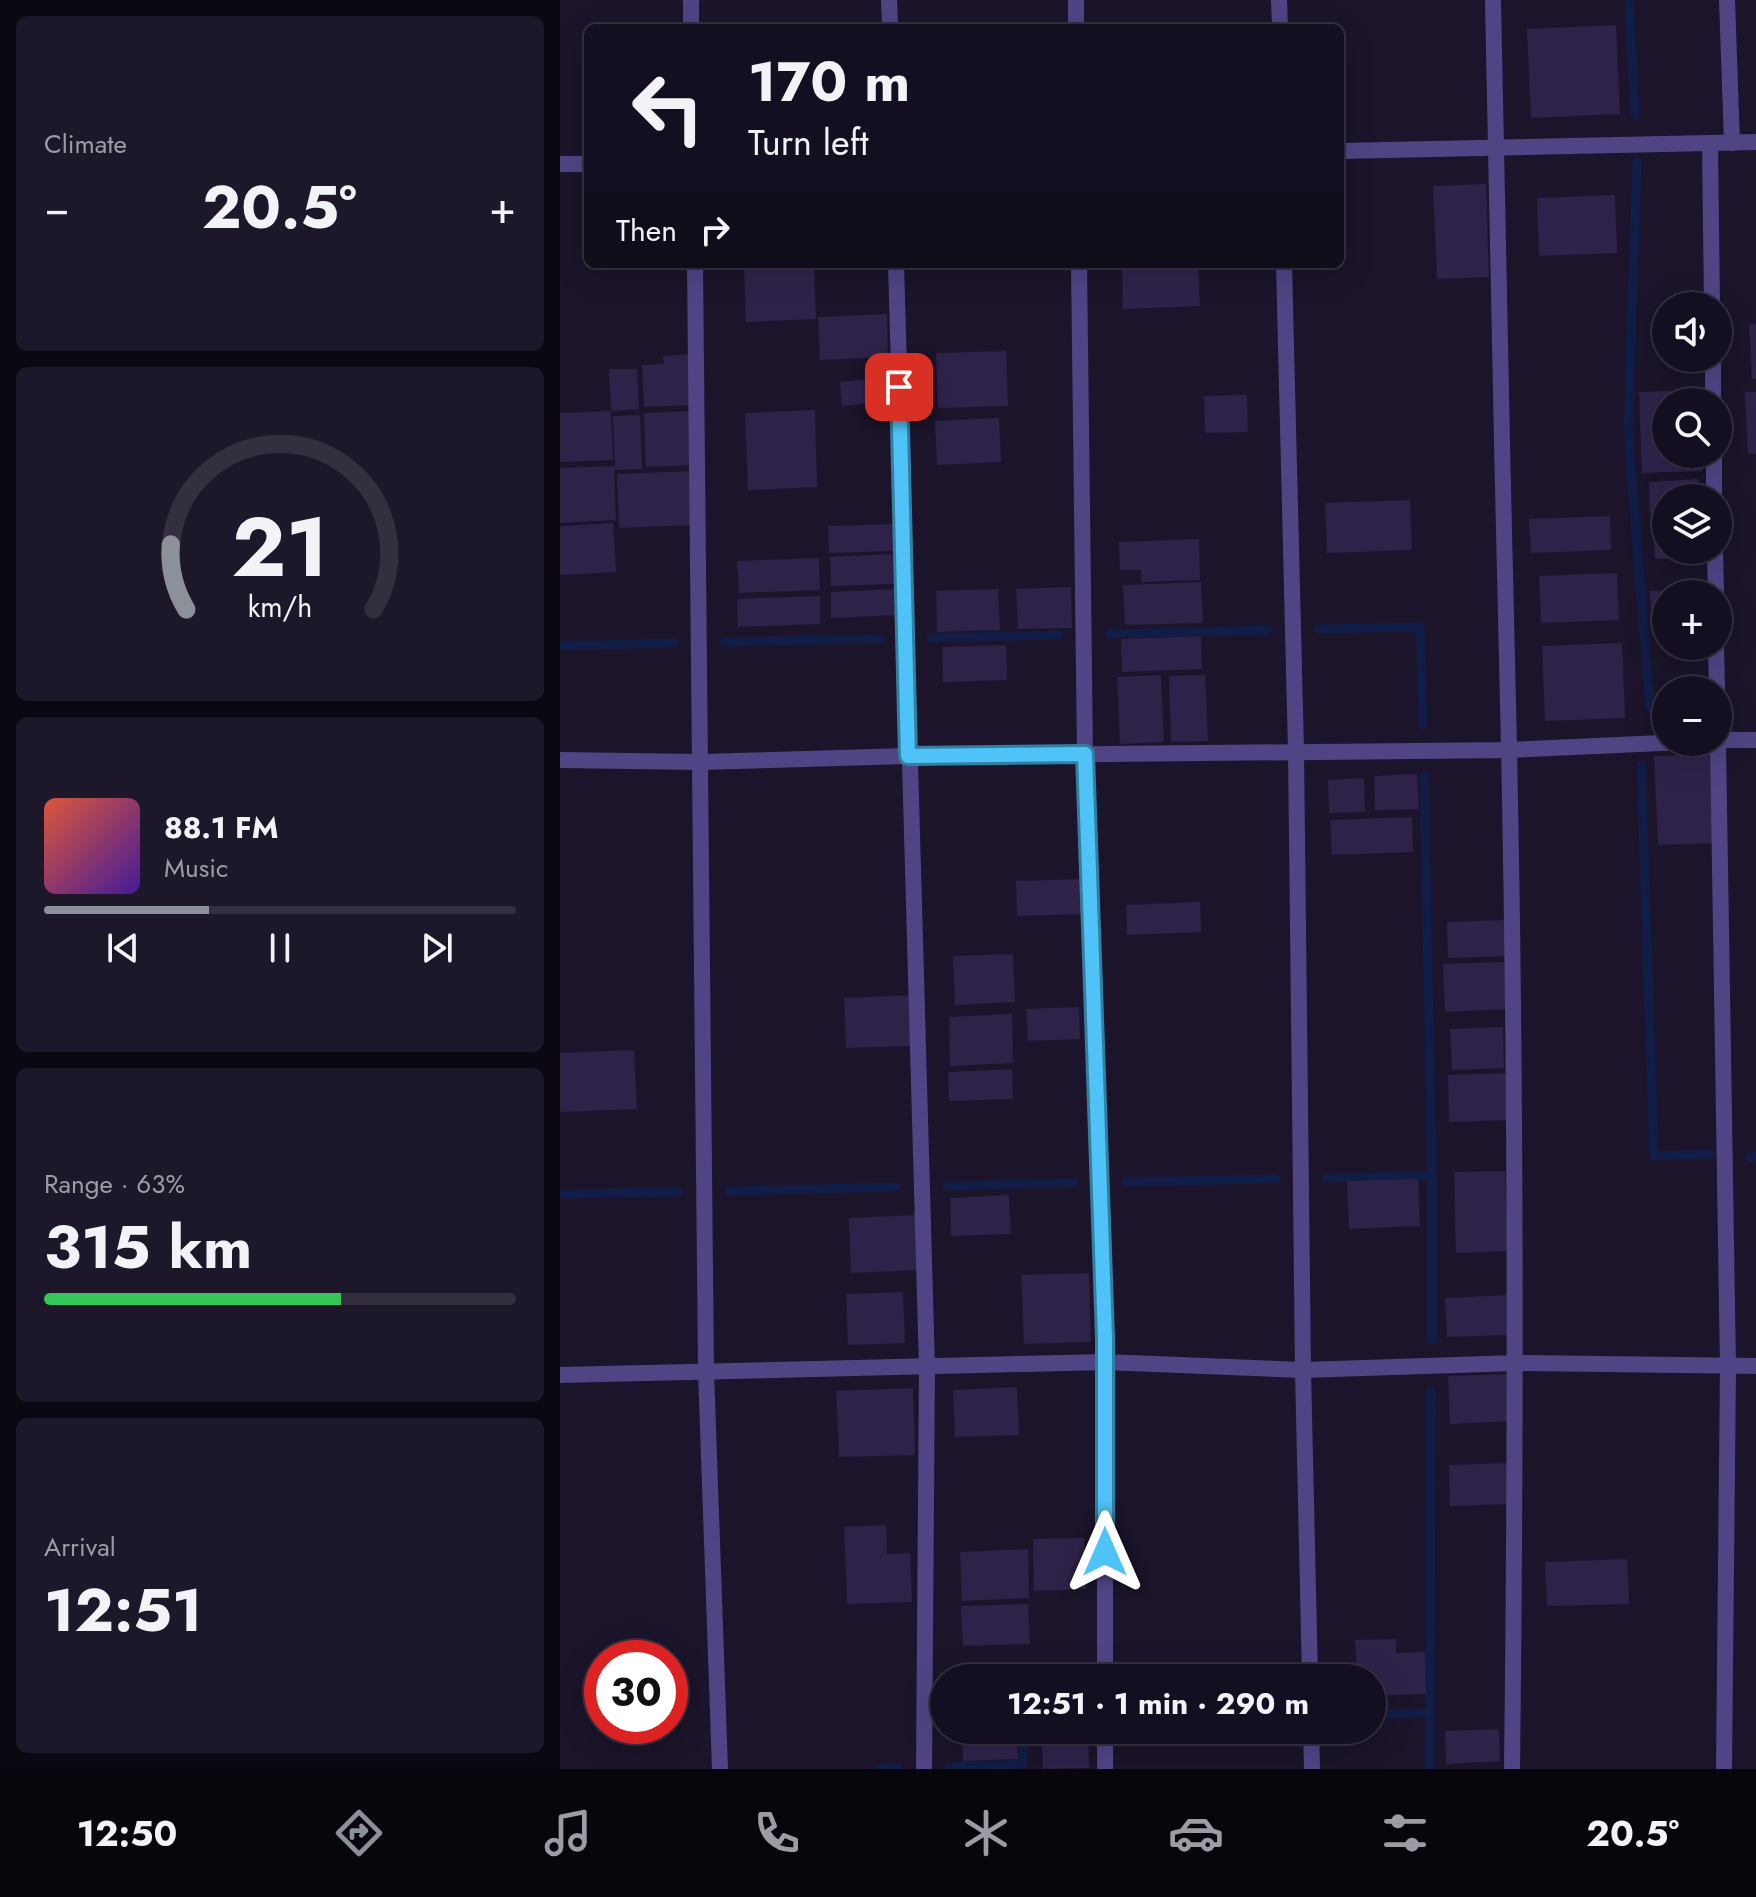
<!DOCTYPE html>
<meta charset="utf-8">
<style>
:root{--surface:#140f20;--page:#1d1829;--text:#f1f3f6;--muted:#9d9ca5;--line:#332f3e;--accent:#8c9099}
body{margin:0;font-family:Jost,sans-serif;background:var(--page);color:var(--text);height:100vh;display:flex;flex-direction:column;font-size:30px;white-space:nowrap}
*{box-sizing:border-box;margin:0}
p{font-size:26px;color:var(--muted)}
.icon{flex:none;width:44px;height:44px;fill:none;stroke:currentColor;stroke-width:2;stroke-linecap:round;stroke-linejoin:round}
.map{position:relative;flex:1;overflow:hidden}
.panel{display:flex;flex-direction:column;gap:16px;padding:16px;background:#0b0812;width:560px}
.panel>*{flex:none}
.banner{position:absolute;left:24px;top:24px;width:760px;height:244px;border-radius:12px;box-shadow:0 8px 32px #0002,0 0 0 2px var(--line);background:#140f20;color:var(--text);overflow:hidden}
.controls{position:absolute;left:1092px;top:292px;display:grid;gap:16px}
.controls a{display:grid;place-items:center;width:80px;height:80px;border-radius:50%;background:var(--surface);box-shadow:0 8px 32px #0002,0 0 0 2px var(--line);font-size:40px}
.speed{position:absolute;left:24px;top:1640px;display:flex;gap:16px;font-size:40px;font-weight:700;text-align:center}
.speed>*{display:grid;place-content:center;width:104px;height:104px;border-radius:50%;background:var(--surface);box-shadow:0 8px 32px #0002,0 0 0 2px var(--line);line-height:1}
.speed .limit{border:12px solid #d22;background:#fff;color:#111}
.pin{position:absolute;display:grid;place-items:center;width:68px;height:68px;color:#fff;margin:-34px;border-radius:16px;box-shadow:0 4px 12px #0006}
.me{position:absolute;width:88px;margin:-44px;rotate:0deg;stroke-linejoin:round;filter:drop-shadow(0 0 6px #0008)}
.turn{display:flex;align-items:center;gap:28px;height:168px;padding:0 32px;font-size:36px}
.turn .icon{width:104px;height:104px;stroke-width:2.5}
.turn b{display:block;font-size:56px;line-height:68px}
.then{display:flex;align-items:center;height:76px;padding:0 32px;background:#0003;gap:16px;font-size:30px}
.big{font-size:60px;font-weight:700;line-height:1.1}
.panel .tile{flex:1;display:flex;flex-direction:column;justify-content:center;gap:12px;min-width:0;padding:0 28px;border-radius:12px;background:var(--page)}
.panel .dial{align-items:center;gap:0}
.dial svg{height:208px;overflow:visible;fill:none;stroke:var(--line);stroke-width:7;stroke-linecap:round;text-anchor:middle}
.dial text{fill:var(--text);stroke:none}
.song{display:flex;align-items:center;gap:24px}
.cover{width:96px;height:96px;border-radius:12px;background:linear-gradient(135deg,hsl(10 70% 55%),hsl(260 70% 35%))}
.played{height:8px;border-radius:4px;background:linear-gradient(90deg,var(--accent) 35%,var(--line) 35%)}
.keys{display:flex;justify-content:space-around;direction:ltr}
.heat{display:flex;justify-content:space-between;align-items:center;font-size:44px;direction:ltr}
.charge{height:12px;border-radius:6px;background:linear-gradient(90deg,#34c759 63%,var(--line) 0)}
.trip{position:absolute;left:370px;top:1664px;width:456px;height:80px;border-radius:40px;background:var(--surface);box-shadow:0 8px 32px #0002,0 0 0 2px var(--line);font-weight:700;line-height:80px;text-align:center}
.menu{display:flex;height:128px;justify-content:space-around;align-items:center;background:#08060d;color:var(--muted)}
.menu .icon{width:56px;height:56px}
.menu .current{color:var(--accent)}
.menu b{font-size:36px;color:var(--text)}
main{display:flex;flex:1;min-height:0}
.map>svg:first-child{display:block}
</style>
<main>
<section class="panel">
<div class="tile"><p>Climate</p>
<div class="heat"><a>−</a><b class="big">20.5°</b><a>+</a></div>
</div>
<div class="tile dial"><svg viewBox="0 0 100 80">
<path d="M14 69A42 42 0 1 1 86 69"/>
<path d="M14 69A42 42 0 0 1 8 44" stroke="#8c9099"/>
<text x="50" y="56" font-size="32" font-weight="700">21</text>
<text x="50" y="72" font-size="11">km/h</text>
</svg></div>
<div class="tile">
<div class="song"><i class="cover"></i><div><b>88.1 FM</b><p>Music</p></div></div>
<div class="played"></div>
<div class="keys"><svg class="icon" aria-label="previous" viewBox="0 0 24 24"><path d="M18 5L8 12l10 7zM5 5v14"/></svg><svg class="icon" aria-label="pause" viewBox="0 0 24 24"><path d="M8 5v14M16 5v14"/></svg><svg class="icon" aria-label="next" viewBox="0 0 24 24"><path d="M6 5l10 7-10 7zM19 5v14"/></svg></div>
</div>
<div class="tile"><p>Range · 63%</p><b class="big">315 km</b><div class="charge"></div></div>
<div class="tile"><p>Arrival</p><b class="big">12:51</b></div>
</section>
<div class="map">
<svg width="1196" height="1769" viewBox="0 0 1196 1769">
<rect width="100%" height="100%" fill="#1b142a"/>
<g fill="none" stroke-linecap="round" stroke-linejoin="round">
<g stroke="#111d46" stroke-width="9">
<polyline points="1069,0 1075,116"/>
<polyline points="1077,162 1068,431 1090,708"/>
<polyline points="759,629 860,627 863,725"/>
<polyline points="549,634 708,630"/>
<polyline points="371,638 499,635"/>
<polyline points="164,642 320,639"/>
<polyline points="0,646 114,643"/>
<polyline points="1081,765 1094,1156 1149,1154"/>
<polyline points="1190,1157 1196,1156"/>
<polyline points="767,1178 872,1176 864,776"/>
<polyline points="566,1182 716,1179"/>
<polyline points="387,1186 514,1183"/>
<polyline points="169,1191 336,1187"/>
<polyline points="0,1194 118,1192"/>
<polyline points="872,1340 872,1176"/>
<polyline points="812,1714 870,1713"/>
<polyline points="389,1767 463,1764 464,1730"/>
<polyline points="320,1769 338,1768"/>
<polyline points="870,1769 871,1391"/>
</g>
</g>
<g fill="#2f2249">
<polygon points="1056,25 1060,114 971,118 967,29"/>
<polygon points="926,184 929,277 877,279 873,186"/>
<polygon points="1055,195 1057,253 979,256 977,198"/>
<polygon points="184,264 254,264 256,319 186,322"/>
<polygon points="562,264 638,264 640,306 563,309"/>
<polygon points="327,314 328,357 260,360 258,317"/>
<polygon points="1189,324 1196,324 1196,379 1192,379"/>
<polygon points="446,351 448,406 378,408 376,353"/>
<polygon points="129,354 131,405 84,407 82,365 104,364 103,356"/>
<polygon points="49,369 77,369 79,409 51,411"/>
<polygon points="312,379 313,403 282,406 280,382"/>
<polygon points="1139,390 1140,402 1106,402 1106,454 1141,454 1142,471 1082,473 1079,392"/>
<polygon points="1185,392 1196,392 1196,454 1188,454"/>
<polygon points="687,395 688,432 645,433 644,396"/>
<polygon points="255,410 257,487 188,490 185,413"/>
<polygon points="51,411 53,460 0,462 0,413"/>
<polygon points="129,411 131,465 86,467 84,413"/>
<polygon points="80,415 82,469 54,470 56,520 0,523 0,468 55,466 53,416"/>
<polygon points="439,418 441,462 377,465 375,421"/>
<polygon points="133,471 135,525 59,528 57,474"/>
<polygon points="1138,479 1139,498 1106,498 1106,512 1090,513 1089,482"/>
<polygon points="850,500 852,550 767,553 765,503"/>
<polygon points="1050,516 1051,550 971,553 969,519"/>
<polygon points="1106,519 1106,550 1142,550 1142,557 1095,559 1093,520"/>
<polygon points="53,523 56,572 0,575 0,526"/>
<polygon points="334,524 335,551 269,553 268,526"/>
<polygon points="639,539 640,580 581,582 581,570 560,570 559,542"/>
<polygon points="335,554 336,584 271,586 270,557"/>
<polygon points="259,558 260,590 179,593 177,561"/>
<polygon points="1057,573 1059,620 981,623 979,576"/>
<polygon points="641,582 643,623 565,625 563,585"/>
<polygon points="511,587 512,628 458,629 456,589"/>
<polygon points="336,589 337,615 271,618 271,592"/>
<polygon points="438,589 440,630 377,632 376,591"/>
<polygon points="1141,590 1141,594 1106,594 1106,634 1092,635 1090,591"/>
<polygon points="260,596 260,624 178,627 177,599"/>
<polygon points="641,636 642,669 562,672 561,639"/>
<polygon points="1062,643 1065,718 985,721 982,646"/>
<polygon points="446,645 447,680 383,682 382,647"/>
<polygon points="601,675 604,742 560,744 557,677"/>
<polygon points="645,675 648,741 611,742 609,676"/>
<polygon points="1155,754 1159,843 1098,845 1094,756"/>
<polygon points="857,774 859,809 815,810 814,776"/>
<polygon points="804,778 805,812 769,813 768,780"/>
<polygon points="852,817 853,852 772,855 770,820"/>
<polygon points="527,879 528,914 457,916 456,881"/>
<polygon points="640,902 641,932 567,935 566,905"/>
<polygon points="946,920 947,956 888,958 887,922"/>
<polygon points="453,954 455,1002 395,1005 393,956"/>
<polygon points="946,962 948,1009 885,1012 883,964"/>
<polygon points="353,995 354,1046 286,1048 284,998"/>
<polygon points="519,1007 520,1039 468,1041 466,1009"/>
<polygon points="452,1014 453,1063 390,1066 389,1017"/>
<polygon points="943,1027 944,1068 892,1070 890,1029"/>
<polygon points="74,1050 77,1109 0,1112 0,1053"/>
<polygon points="452,1069 453,1099 389,1101 388,1072"/>
<polygon points="948,1073 949,1120 889,1122 888,1075"/>
<polygon points="945,1171 948,1251 896,1253 894,1172"/>
<polygon points="858,1179 860,1226 789,1229 787,1181"/>
<polygon points="449,1195 451,1234 391,1236 390,1198"/>
<polygon points="357,1215 359,1270 291,1273 289,1218"/>
<polygon points="529,1273 531,1342 464,1344 461,1275"/>
<polygon points="343,1292 345,1343 288,1345 286,1294"/>
<polygon points="950,1295 951,1335 887,1337 885,1298"/>
<polygon points="952,1374 954,1421 890,1424 888,1376"/>
<polygon points="457,1387 459,1435 395,1437 393,1390"/>
<polygon points="353,1388 355,1455 279,1457 276,1391"/>
<polygon points="948,1463 949,1504 890,1506 889,1465"/>
<polygon points="326,1525 327,1554 350,1553 352,1602 287,1604 284,1527"/>
<polygon points="524,1538 527,1589 474,1591 473,1539"/>
<polygon points="468,1549 469,1598 402,1601 400,1552"/>
<polygon points="1067,1559 1069,1604 987,1606 985,1562"/>
<polygon points="468,1604 470,1644 403,1646 401,1606"/>
<polygon points="836,1639 836,1653 865,1652 866,1694 812,1696 812,1678 797,1678 795,1640"/>
<polygon points="939,1729 940,1761 886,1764 885,1731"/>
<polygon points="402,1730 457,1730 458,1759 403,1761"/>
<polygon points="481,1730 528,1730 529,1768 483,1769"/>
</g>
<g fill="none" stroke-linecap="round" stroke-linejoin="round">
<g stroke="#504484" stroke-width="16">
<polyline points="131,0 131,28"/>
<polyline points="329,0 330,28"/>
<polyline points="516,0 516,28"/>
<polyline points="719,0 720,28"/>
<path d="M933,0C936,249 944,498 949,747C956,1087 956,1428 952,1769"/>
<polyline points="1167,0 1172,143"/>
<polyline points="1150,143 1152,306"/>
<polyline points="780,151 1196,142"/>
<polyline points="0,164 28,164"/>
<polyline points="135,264 146,1371 160,1769"/>
<polyline points="336,264 367,1368 364,1769"/>
<polyline points="519,264 525,754 545,1338 545,1678"/>
<polyline points="724,264 736,751 743,1370 750,1678"/>
<polyline points="1153,358 1153,402"/>
<polyline points="1154,454 1154,498"/>
<polyline points="1155,550 1156,594"/>
<polyline points="1156,646 1157,690"/>
<polyline points="1158,740 1196,740"/>
<polyline points="1158,742 1168,1367 1164,1769"/>
<polyline points="0,760 140,762 348,756 949,750 1123,742"/>
<polyline points="0,1375 545,1362 743,1370 956,1363 1196,1366"/>
<polyline points="545,1730 545,1769"/>
<polyline points="751,1730 752,1769"/>
</g>
</g>
<g fill="none" stroke-linecap="round" stroke-linejoin="round">
<g stroke="#337fa1" stroke-width="20">
<polyline id="route" points="339,387 348,756 525,754 545,1338 545,1552"/>
</g>
<use href="#route" stroke="#4fc3f7" stroke-width="14"/>
</g>
</svg>
<div class="controls">
<a><svg class="icon" aria-label="sound" viewBox="0 0 24 24"><path d="M4 9h4l5-4v14l-5-4H4zM17 9q2 3 0 6"/></svg></a>
<a><svg class="icon" aria-label="search" viewBox="0 0 24 24"><circle cx="10" cy="10" r="6"/><path d="M15 15l6 6"/></svg></a>
<a><svg class="icon" aria-label="layers" viewBox="0 0 24 24"><path d="M12 4l9 5-9 5-9-5zM3 14l9 5 9-5"/></svg></a>
<a>+</a>
<a>−</a>
</div>
<div class="speed"><div class="limit">30</div></div>
<div class="pin" style="left:339px;top:387px;background:#d93025"><svg class="icon" aria-label="arrive" viewBox="0 0 24 24"><path d="M6 21V4h12l-3 4 3 4H6"/></svg></div>
<svg class="me" style="left:545px;top:1552px" viewBox="-20 -20 40 40"><path d="M0-17L14 15 0 8-14 15z" fill="#4fc3f7" stroke="#fff" stroke-width="4"/></svg>
<div class="trip">12:51 · 1 min · 290 m</div>
<div class="banner">
<div class="turn"><svg class="icon" aria-label="left" viewBox="0 0 24 24"><path d="M17 20v-9H6M10 6l-5 5 5 5"/></svg><div><b>170 m</b>Turn left</div></div>
<div class="then">Then<svg class="icon" aria-label="right" viewBox="0 0 24 24"><path d="M7 20v-9h11M14 6l5 5-5 5"/></svg></div>
</div>
</div>
</main>
<nav class="menu">
<b>12:50</b>
<svg class="icon current" aria-label="directions" viewBox="0 0 24 24"><path d="M12 3l9 9-9 9-9-9zM9 14v-3h6M13 9l2 2-2 2"/></svg>
<svg class="icon" aria-label="music" viewBox="0 0 24 24"><path d="M9 18V5l10-2v13"/><circle cx="6" cy="18" r="3"/><circle cx="16" cy="16" r="3"/></svg>
<svg class="icon" aria-label="phone" viewBox="0 0 24 24"><path d="M5 4h4l2 5-3 2q2 4 5 5l2-3 5 2v4C11 20 4 13 5 4z"/></svg>
<svg class="icon" aria-label="climate" viewBox="0 0 24 24"><path d="M12 3v18M4 7l16 10M4 17L20 7"/></svg>
<svg class="icon" aria-label="car" viewBox="0 0 24 24"><path d="M5 17H2v-5l4-1 3-4h7l3 4 3 1v5h-3M9 17h6M6 11h13"/><circle cx="7" cy="17" r="2"/><circle cx="17" cy="17" r="2"/></svg>
<svg class="icon" aria-label="filters" viewBox="0 0 24 24"><path d="M4 7h16M4 17h16"/><circle cx="9" cy="7" r="2"/><circle cx="15" cy="17" r="2"/></svg>
<b>20.5°</b>
</nav>
